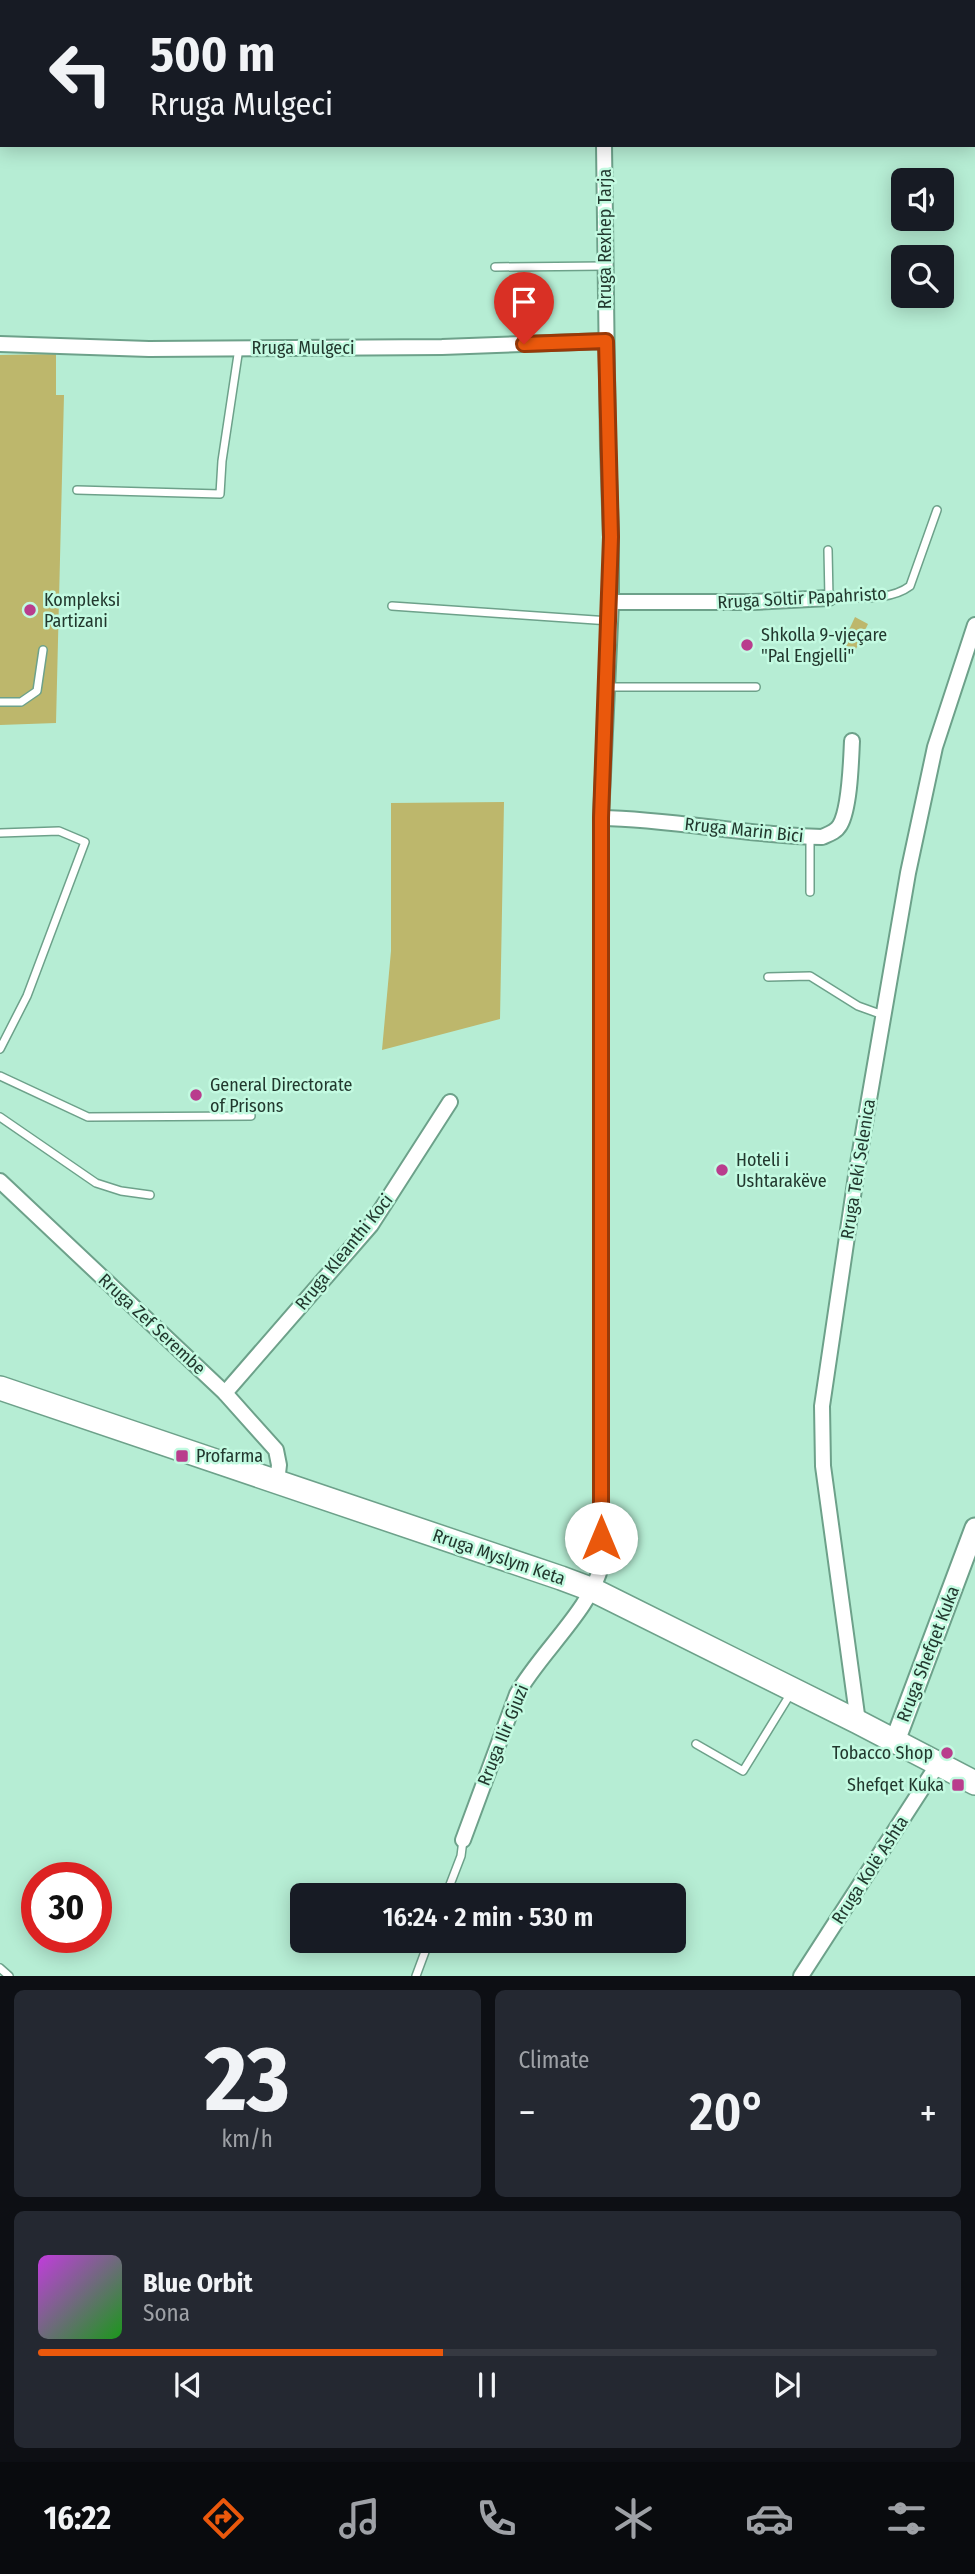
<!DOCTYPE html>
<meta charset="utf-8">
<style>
:root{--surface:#171b24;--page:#242831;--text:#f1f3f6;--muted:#9ea1a6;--line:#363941;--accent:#ea580c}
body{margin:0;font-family:"Fira Sans Condensed",sans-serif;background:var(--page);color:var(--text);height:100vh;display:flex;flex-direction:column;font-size:26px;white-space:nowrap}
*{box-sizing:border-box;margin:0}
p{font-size:23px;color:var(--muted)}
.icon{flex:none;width:38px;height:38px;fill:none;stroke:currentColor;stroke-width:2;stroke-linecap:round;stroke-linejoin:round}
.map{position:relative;height:1976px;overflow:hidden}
.panel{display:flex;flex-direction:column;gap:14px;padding:14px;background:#0d0f14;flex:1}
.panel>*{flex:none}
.top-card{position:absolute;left:0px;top:0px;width:976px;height:147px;box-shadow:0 4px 18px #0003;background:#171b24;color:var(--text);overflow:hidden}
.buttons{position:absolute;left:891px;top:168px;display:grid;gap:14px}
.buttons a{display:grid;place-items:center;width:63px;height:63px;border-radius:10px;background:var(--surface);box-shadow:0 4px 18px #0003;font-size:35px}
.speed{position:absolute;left:21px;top:1862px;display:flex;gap:14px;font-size:35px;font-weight:700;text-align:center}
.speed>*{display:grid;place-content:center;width:91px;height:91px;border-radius:50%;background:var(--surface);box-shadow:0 4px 18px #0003;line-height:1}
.speed .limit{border:10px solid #d22;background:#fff;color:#111}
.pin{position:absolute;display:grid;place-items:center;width:60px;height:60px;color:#fff;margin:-72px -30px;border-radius:50% 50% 50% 0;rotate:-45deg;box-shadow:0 0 7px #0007}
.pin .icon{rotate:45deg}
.me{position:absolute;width:77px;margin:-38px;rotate:0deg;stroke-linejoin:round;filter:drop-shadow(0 0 5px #0008)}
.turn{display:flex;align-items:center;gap:24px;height:147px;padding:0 35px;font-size:32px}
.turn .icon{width:91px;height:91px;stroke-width:2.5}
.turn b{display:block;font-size:49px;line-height:60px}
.big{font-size:52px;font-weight:600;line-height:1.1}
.panel .tile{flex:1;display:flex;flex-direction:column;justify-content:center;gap:10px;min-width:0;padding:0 24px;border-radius:10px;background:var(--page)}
.panel .dial{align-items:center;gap:0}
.dial b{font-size:91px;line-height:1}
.song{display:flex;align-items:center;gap:21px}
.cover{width:84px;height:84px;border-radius:10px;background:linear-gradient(135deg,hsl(290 70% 55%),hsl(120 70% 35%))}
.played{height:7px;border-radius:4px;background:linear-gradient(90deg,var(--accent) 45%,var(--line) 45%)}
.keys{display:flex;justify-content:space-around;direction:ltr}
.heat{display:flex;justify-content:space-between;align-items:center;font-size:38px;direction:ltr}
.panel .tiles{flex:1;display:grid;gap:14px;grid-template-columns:1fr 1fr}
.tile:last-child{grid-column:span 2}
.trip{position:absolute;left:290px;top:1883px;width:396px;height:70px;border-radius:10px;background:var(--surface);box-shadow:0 4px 18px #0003;font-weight:600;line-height:70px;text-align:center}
.tab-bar{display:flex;height:112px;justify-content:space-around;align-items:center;background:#090b0e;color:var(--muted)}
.tab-bar .icon{width:49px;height:49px}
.tab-bar .on{color:var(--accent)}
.tab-bar b{font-size:32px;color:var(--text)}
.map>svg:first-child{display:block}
</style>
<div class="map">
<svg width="975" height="1976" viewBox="0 0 975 1976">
<rect width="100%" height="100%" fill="#b6edd4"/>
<g fill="#bdb76c">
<polygon points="56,354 56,395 64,395 56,723 0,725 0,355"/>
<polygon points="855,617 868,624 855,651 842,645"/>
<polygon points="504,802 500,1019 382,1050 391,951 391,803"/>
</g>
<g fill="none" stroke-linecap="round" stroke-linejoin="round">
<g stroke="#6da18a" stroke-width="10">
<g id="service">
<polyline points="234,0 234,2"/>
<polyline points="422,0 425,2"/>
<polyline points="40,2 41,0"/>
<polyline points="0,115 2,98"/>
<polyline points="495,267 605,266"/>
<polyline points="77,490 220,494 222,461 239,348"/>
<path d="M828,550L829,598C854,597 889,602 910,586L937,510"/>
<polyline points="392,606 610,621"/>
<polyline points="607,687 756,687"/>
<polyline points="0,702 21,702 37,691 43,650"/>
<polyline points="0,833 59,831 85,842 27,996 0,1049"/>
<polyline points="810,837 810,892"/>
<polyline points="768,977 810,976 858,1006 883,1015"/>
<polyline points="0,1076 88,1117 251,1116"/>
<polyline points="0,1117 96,1183 121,1191 150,1195"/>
<polyline points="696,1744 743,1771 791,1693"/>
<polyline points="446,1895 461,1856 463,1840"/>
<polyline points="0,1968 9,1976"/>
<polyline points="416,1976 429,1941"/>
</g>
</g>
<g stroke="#6da18a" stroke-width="18">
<g id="minor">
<polyline points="0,344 149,349 442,347 606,341"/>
<polyline points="611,602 753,602 829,598"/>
<path d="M601,818C675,819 748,836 822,837C829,834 836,832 840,825C850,808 851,761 852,741"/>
<polyline points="0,1181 225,1393 276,1450 279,1465 277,1482"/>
<polyline points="225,1393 371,1225 450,1102"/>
<polyline points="858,1722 823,1466 822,1406 857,1169 908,873 935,747 975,625"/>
<path d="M463,1840L517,1694C539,1654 593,1607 601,1565V818L611,602V537L608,448L604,145"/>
<polyline points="801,1976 938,1764"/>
</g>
</g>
<g stroke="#6da18a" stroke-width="23">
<polyline id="tertiary" points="895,1741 975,1528"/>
</g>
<g stroke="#6da18a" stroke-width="26">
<polyline id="primary" points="0,1388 561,1578 593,1590 858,1722 975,1783"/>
</g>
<use href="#service" stroke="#fff" stroke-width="7"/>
<use href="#minor" stroke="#fff" stroke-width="14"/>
<use href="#tertiary" stroke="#fff" stroke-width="19"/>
<use href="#primary" stroke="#fff" stroke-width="23"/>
</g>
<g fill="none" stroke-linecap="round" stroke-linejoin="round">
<g stroke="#983908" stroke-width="18">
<polyline id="route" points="524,344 606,341 611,537 601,818 601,1538"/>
</g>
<use href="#route" stroke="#ea580c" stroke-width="12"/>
</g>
<g fill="#b93d8d" stroke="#c3fae1" stroke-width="2.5">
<circle cx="30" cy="610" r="7"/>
<circle cx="747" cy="645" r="7"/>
<circle cx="196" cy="1095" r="7"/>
<circle cx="722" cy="1170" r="7"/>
<rect x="175" y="1449" width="14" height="14" rx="3.5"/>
<circle cx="947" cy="1753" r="7"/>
<rect x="951" y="1778" width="14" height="14" rx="3.5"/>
</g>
<g text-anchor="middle" stroke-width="5" stroke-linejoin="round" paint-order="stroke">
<g font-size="18" fill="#22382e" stroke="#c3fae1">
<text transform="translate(605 239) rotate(-90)" y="6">Rruga Rexhep Tarja</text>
<text x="303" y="354">Rruga Mulgeci</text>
<text transform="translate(802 598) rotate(-3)" y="6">Rruga Soltir Papahristo</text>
<text transform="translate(744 830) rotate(6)" y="6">Rruga Marin Bici</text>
<text transform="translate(858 1169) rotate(-81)" y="6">Rruga Teki Selenica</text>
<text transform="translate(344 1252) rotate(-51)" y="6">Rruga Kleanthi Koci</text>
<text transform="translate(152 1324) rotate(43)" y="6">Rruga Zef Serembe</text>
<text transform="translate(499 1557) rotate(19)" y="6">Rruga Myslym Keta</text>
<text transform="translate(928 1654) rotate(-69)" y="6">Rruga Shefqet Kuka</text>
<text transform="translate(503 1735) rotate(-68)" y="6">Rruga Ilir Gjuzi</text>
<text transform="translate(870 1870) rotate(-57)" y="6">Rruga Kolë Ashta</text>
</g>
<g font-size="18" fill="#22382e" stroke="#c3fae1" text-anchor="start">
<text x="44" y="606">Kompleksi<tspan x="44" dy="21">Partizani</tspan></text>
<text x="761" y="641">Shkolla 9-vjeçare<tspan x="761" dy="21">"Pal Engjelli"</tspan></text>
<text x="210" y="1091">General Directorate<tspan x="210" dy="21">of Prisons</tspan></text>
<text x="736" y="1166">Hoteli i<tspan x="736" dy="21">Ushtarakëve</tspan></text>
<text x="196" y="1462">Profarma</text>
<text x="933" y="1759" text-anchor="end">Tobacco Shop</text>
<text x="944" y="1791" text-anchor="end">Shefqet Kuka</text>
</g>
</g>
</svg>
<div class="buttons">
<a><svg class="icon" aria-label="sound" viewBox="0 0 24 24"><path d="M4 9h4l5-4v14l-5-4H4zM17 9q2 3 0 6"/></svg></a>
<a><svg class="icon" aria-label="search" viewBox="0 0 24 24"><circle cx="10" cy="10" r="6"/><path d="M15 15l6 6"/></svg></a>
</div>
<div class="speed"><div class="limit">30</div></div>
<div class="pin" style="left:524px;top:344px;background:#d93025"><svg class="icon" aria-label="arrive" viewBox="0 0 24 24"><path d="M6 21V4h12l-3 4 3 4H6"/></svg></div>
<svg class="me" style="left:601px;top:1538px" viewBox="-20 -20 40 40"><circle r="19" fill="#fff"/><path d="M0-13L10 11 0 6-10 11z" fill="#ea580c"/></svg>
<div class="trip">16:24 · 2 min · 530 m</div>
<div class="top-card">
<div class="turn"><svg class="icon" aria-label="left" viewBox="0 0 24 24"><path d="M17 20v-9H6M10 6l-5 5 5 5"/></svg><div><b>500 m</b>Rruga Mulgeci</div></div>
</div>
</div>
<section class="panel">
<div class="tiles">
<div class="tile dial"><b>23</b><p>km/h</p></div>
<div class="tile"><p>Climate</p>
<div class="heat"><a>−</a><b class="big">20°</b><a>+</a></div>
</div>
<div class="tile">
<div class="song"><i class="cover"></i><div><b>Blue Orbit</b><p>Sona</p></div></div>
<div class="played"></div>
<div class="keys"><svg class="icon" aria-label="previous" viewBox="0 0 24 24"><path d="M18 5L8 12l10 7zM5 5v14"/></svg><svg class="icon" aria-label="pause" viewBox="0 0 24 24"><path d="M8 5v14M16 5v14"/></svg><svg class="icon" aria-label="next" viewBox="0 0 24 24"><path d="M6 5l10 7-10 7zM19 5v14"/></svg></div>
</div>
</div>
</section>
<nav class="tab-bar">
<b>16:22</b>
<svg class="icon on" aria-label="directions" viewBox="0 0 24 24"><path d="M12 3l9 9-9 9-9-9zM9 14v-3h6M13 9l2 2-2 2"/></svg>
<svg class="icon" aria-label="music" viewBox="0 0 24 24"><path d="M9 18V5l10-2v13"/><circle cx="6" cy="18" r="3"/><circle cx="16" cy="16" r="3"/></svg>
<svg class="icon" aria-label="phone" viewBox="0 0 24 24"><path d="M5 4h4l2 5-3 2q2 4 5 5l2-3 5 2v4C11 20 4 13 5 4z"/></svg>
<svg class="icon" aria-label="climate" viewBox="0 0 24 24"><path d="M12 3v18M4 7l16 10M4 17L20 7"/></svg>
<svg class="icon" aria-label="car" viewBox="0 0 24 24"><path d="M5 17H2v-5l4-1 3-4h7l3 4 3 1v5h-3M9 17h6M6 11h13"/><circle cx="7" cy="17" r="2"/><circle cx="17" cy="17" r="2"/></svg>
<svg class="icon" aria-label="filters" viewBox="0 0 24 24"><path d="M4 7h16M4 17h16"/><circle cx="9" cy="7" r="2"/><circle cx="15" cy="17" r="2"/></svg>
</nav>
